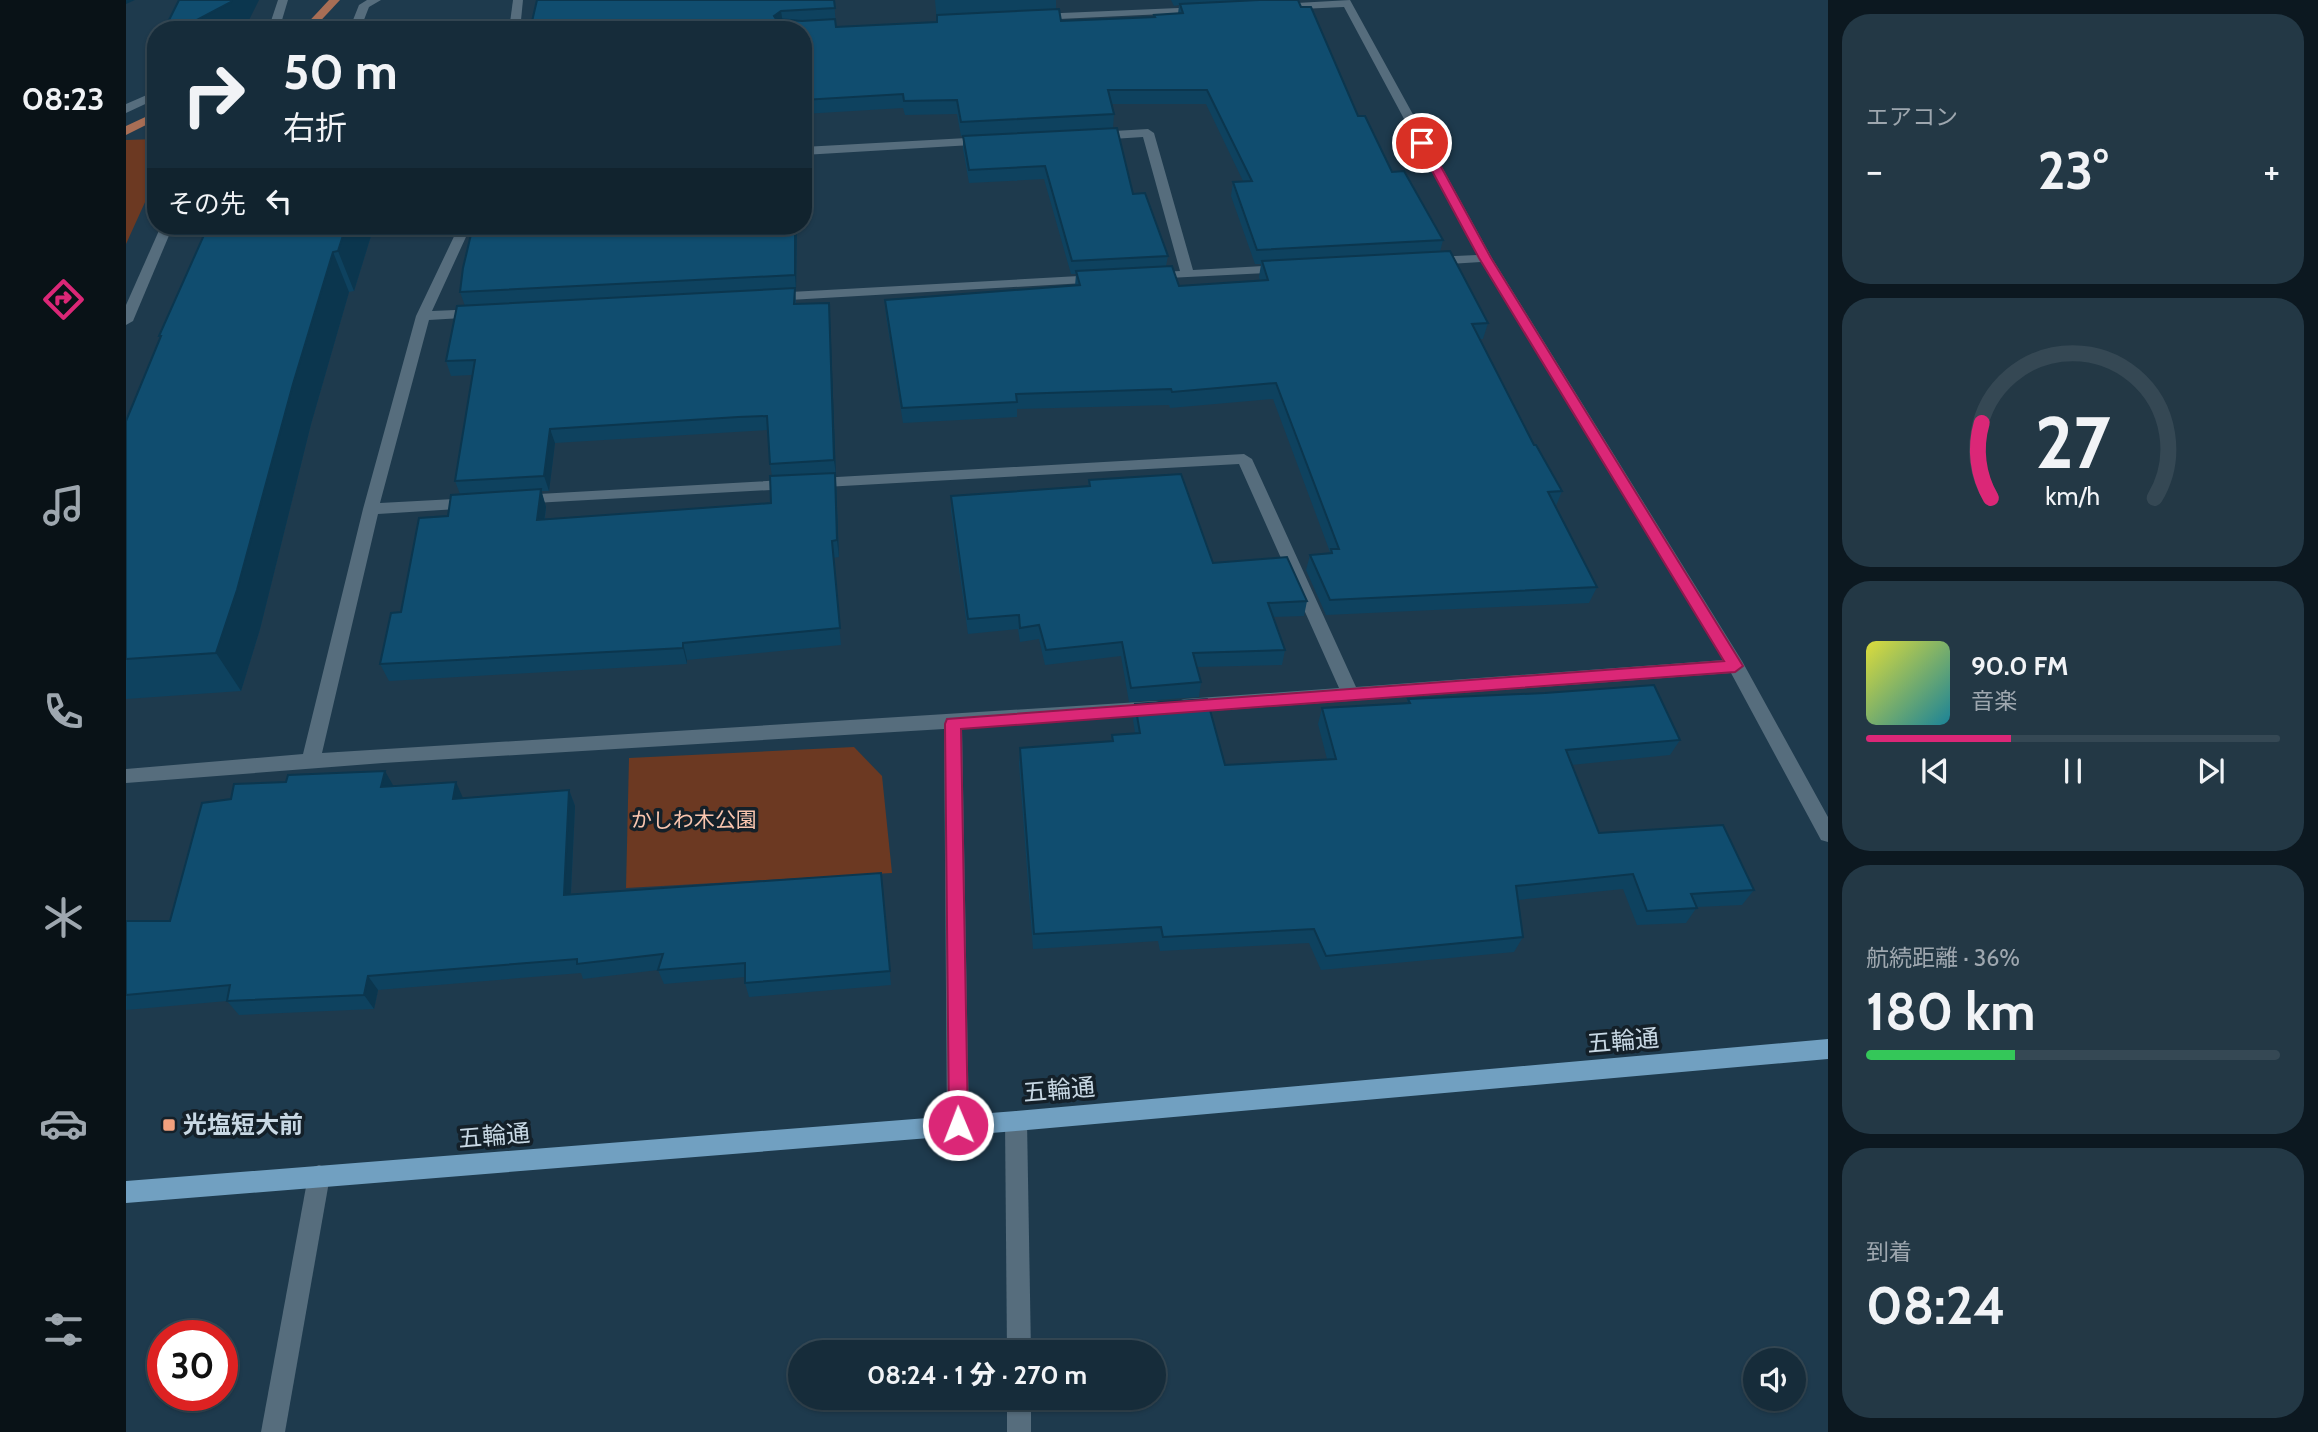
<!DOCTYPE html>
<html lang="ja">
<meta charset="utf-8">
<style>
:root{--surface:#162c3a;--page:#233845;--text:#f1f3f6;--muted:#9ea7af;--line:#354854;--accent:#db2777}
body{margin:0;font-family:Cabin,"Noto Sans JP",sans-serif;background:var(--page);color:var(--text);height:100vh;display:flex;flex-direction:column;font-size:26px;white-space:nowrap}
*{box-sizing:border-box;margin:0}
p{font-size:23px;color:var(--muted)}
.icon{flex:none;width:38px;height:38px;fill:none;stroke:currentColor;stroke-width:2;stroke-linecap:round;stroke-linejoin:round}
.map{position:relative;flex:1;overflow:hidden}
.details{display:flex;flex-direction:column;gap:14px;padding:14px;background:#0c1820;width:490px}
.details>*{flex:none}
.banner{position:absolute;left:21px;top:21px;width:665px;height:214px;border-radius:28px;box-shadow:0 2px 5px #0004,0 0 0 2px var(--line);background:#162c3a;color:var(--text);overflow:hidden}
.tools{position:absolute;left:1617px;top:1348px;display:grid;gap:14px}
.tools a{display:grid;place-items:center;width:63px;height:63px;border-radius:50%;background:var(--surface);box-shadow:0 2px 5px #0004,0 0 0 2px var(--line);font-size:35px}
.speed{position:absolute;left:21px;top:1320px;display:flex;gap:14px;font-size:35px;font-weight:700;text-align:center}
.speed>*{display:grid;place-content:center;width:91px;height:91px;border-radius:50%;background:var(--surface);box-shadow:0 2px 5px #0004,0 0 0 2px var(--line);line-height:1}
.speed .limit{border:10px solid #d22;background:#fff;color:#111}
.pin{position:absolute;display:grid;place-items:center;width:60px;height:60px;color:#fff;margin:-30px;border:4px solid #fff;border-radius:50%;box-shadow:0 2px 7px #0007}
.me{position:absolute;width:77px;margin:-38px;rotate:359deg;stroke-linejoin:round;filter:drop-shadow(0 0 5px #0008)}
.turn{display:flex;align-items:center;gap:24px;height:147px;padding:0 21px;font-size:32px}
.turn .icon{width:91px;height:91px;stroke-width:2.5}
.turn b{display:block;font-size:49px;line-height:60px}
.then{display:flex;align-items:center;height:66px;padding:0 21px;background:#0003;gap:14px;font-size:26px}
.big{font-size:52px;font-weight:800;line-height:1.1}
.details .card{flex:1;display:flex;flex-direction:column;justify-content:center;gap:10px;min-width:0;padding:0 24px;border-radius:28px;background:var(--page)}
.details .dial{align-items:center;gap:0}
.dial svg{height:182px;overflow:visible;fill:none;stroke:var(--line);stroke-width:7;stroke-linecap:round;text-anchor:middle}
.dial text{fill:var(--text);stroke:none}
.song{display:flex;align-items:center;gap:21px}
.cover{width:84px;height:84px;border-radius:10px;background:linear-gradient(135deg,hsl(60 70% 55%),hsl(190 70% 35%))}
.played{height:7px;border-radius:4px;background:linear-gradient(90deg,var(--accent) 35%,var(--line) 35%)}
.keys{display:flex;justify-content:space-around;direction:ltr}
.heat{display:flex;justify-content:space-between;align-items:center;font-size:38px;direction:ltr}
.charge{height:10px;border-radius:5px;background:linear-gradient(90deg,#34c759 36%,var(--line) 0)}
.trip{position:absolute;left:662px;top:1340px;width:378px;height:70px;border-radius:35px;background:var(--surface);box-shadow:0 2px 5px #0004,0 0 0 2px var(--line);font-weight:800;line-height:70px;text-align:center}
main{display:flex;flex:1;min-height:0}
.tabs{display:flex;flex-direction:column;width:126px;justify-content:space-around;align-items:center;background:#091217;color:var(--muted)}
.tabs .icon{width:49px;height:49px}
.tabs .selected{color:var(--accent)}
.tabs b{font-size:32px;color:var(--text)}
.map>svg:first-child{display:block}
</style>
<main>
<nav class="tabs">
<b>08:23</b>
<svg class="icon selected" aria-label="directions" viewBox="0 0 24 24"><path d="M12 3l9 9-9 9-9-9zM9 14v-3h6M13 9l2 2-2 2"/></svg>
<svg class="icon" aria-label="music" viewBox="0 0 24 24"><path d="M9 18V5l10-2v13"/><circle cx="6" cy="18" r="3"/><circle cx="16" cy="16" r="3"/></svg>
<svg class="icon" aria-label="phone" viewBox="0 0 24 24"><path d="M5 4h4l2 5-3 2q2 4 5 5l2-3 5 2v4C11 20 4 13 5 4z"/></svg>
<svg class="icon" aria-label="climate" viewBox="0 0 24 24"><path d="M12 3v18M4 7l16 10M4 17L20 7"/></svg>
<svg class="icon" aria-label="car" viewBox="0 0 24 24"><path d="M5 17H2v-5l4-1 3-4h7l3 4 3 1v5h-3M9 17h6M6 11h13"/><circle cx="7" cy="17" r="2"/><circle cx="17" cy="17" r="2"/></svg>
<svg class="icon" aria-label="filters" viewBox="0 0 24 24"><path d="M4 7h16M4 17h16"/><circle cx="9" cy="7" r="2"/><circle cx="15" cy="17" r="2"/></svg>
</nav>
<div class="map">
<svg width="1702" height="1432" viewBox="0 0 1702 1432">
<rect width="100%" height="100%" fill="#1e3a4d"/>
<g fill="#6c3922">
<polygon points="30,139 30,178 0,244 0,140"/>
<polygon points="728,747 756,776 766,873 500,888 503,758"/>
</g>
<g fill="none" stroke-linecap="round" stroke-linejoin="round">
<g fill="#a86e55" fill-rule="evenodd">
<polygon points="203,0 214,0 186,30 175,30"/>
<polygon points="30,112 30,120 0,135 0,126"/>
</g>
<g fill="#566d7d" fill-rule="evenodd">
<polygon points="152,0 162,0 153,30 142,30"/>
<polygon points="241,0 255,0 243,7 234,30 185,30 190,27 225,25 233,5"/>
<polygon points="387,0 397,0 394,30 383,30"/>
<polygon points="1224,0 1366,258 1616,661 1702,817 1702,842 1695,840 1605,673 1058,713 1052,711 1049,706 1052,701 1058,699 1213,688 1113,464 390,504 387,500 395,495 1118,454 1126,459 1230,687 1598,660 1355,262 1307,265 1300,261 1307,257 1351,255 1218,7 1153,10 1148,7 1153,4"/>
<polygon points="1076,7 1080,8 1080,12 912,20 907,17 912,14"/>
<polygon points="30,91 30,99 0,113 0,104"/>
<polygon points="1022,129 1028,133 1067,270 1157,265 1162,266 1162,272 1022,279 1022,273 1054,271 1017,137 971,140 965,136 971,132"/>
<polygon points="859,137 863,138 863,144 677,155 677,147"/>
<polygon points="35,226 47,226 7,321 0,325 0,305"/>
<polygon points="333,226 345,226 306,311 353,309 360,313 353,317 303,320 254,503 347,498 355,503 347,508 252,514 196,753 1030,701 1036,703 1039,708 1036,713 1030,715 836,728 843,1125 840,1132 832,1135 824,1132 821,1125 818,729 257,763 0,783 0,769 177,754 237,509 290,316"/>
<polygon points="971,275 978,279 976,282 646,301 639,297 646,293"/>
<polygon points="890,1111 898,1114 901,1121 905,1353 881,1353 879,1121 882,1114"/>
<polygon points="193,1165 201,1168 204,1176 159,1432 135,1432 182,1176 185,1168"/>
<rect x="881" y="1398" width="24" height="34"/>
</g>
<polygon fill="#71a0c1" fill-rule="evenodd" points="1702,1039 1702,1059 890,1131 0,1203 0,1181 890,1111"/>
</g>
<g fill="#0e425f" fill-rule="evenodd">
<polygon points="708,0 710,27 811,22 809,0 930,0 930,9 935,21 1028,17 1028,15 1052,14 1053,5 1048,6 1045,0 1172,0 1232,116 1266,172 1317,240 1314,252 1362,323 1357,339 1354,339 1408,445 1436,491 1430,506 1471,587 1463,603 1200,615 1180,570 1184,555 1204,553 1204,552 1147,399 1044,408 1043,405 891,409 891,417 777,423 760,316 759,300 949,286 950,274 945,274 918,179 843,183 837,149 837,136 1007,194 1042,256 1040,266 1053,286 1134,281 1133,277 1135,264 1129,264 1105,196 1107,182 1117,181 1080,104 985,104 988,114 987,128 835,136 831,114 779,115 777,108 677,114 677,30 404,30"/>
<polygon points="82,226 248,226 228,291 223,292 185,424 134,629 115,691 0,699 0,421 34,338 33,336"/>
<path d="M347,226H671L670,289H669L670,304L703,303L713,557L707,558L715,645L561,660V664L263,681L254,664L275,612L322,516L334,494L329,481L346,375L325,376L320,361L339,306L334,292ZM642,430L644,464L646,476L645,503L419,519L420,507L415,491H423L429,443Z"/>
<polygon points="963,480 1087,563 1181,601 1178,616 1147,617 1159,650 1156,665 1071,667 1075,682 1073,697 1003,702 995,656 919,665 913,639 894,642 892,629 842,634 825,511 825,496 962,487"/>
<polygon points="1282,699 1554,740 1544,755 1445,765 1473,833 1628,890 1616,905 1571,907 1560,923 1511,925 1497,889 1392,900 1397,937 1388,952 1195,970 1183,943 1034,951 1032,941 907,949 893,764 894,748 985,741 986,735 1009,733 1007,720 1009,704 1099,765 1201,759 1192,724 1196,708 1281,703"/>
<polygon points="267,786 337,798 443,790 449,806 445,894 755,873 765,985 623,997 619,983 619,977 538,984 532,970 457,979 455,973 252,990 248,1009 113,1015 101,1001 0,1010 0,921 44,921"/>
</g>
<g fill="#0b364e">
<polygon points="0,0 9,0 0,4"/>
<polygon points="106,0 133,0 118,30 52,30"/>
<polygon points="655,11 657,24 648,16"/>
<polygon points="220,226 248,226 228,291 212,251"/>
<polygon points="669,226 671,226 670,289 669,275"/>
<polygon points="207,252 223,292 185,424 134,629 115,691 90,653 167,384"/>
<polygon points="703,303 704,318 710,475 708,460"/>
<polygon points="424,429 429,443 423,491 418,476"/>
<polygon points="709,473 710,490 713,557 711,540"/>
<polygon points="415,489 420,507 416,537 411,520"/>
<polygon points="557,643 561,660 561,664 557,648"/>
<polygon points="259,771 268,787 255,787"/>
<polygon points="330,782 337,798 334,815 327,799"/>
<polygon points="443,790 449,806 444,910 438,895"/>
<polygon points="242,976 252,990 248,1009 238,995"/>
</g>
<g fill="#104d6f" stroke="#0b364e" stroke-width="2">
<polygon points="53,0 106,0 105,2 52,30 38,30"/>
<polygon points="411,0 708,0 709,8 655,11 648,16 650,19 676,21 709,19 710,27 811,22 811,15 933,9 935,21 1029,17 1028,15 1057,13 1054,4 1133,0 1172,0 1175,7 1185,7 1232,116 1239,116 1266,172 1278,171 1317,240 1131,250 1107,182 1126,181 1081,90 982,90 988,114 835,122 831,100 778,101 777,94 677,100 677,30 404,30"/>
<polygon points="991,128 1007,194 1019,193 1042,256 946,261 919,166 843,170 837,136"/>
<polygon points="82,226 220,226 212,251 207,252 167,384 111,590 90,653 0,659 0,421 35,336 33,336"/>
<polygon points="347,226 669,226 669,275 334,292 337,268"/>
<polygon points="1324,251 1362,323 1346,324 1408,445 1410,445 1436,491 1422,492 1471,587 1204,600 1184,555 1206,553 1205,549 1213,549 1150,383 1046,392 1045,389 890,394 891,402 776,408 759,300 954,285 950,271 1046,266 1053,286 1142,280 1136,261"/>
<polygon points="669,288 668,304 703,303 708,460 644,464 641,416 612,417 424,429 418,476 329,481 349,360 320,361 331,306"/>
<polygon points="709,473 711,540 706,541 714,628 557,643 557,648 254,664 265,613 275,612 293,518 322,516 325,495 415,489 411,520 645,503 644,476"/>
<polygon points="1055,474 1087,563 1161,557 1181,601 1142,603 1159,650 1067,653 1075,682 1005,688 996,642 920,650 913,625 894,628 893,615 842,619 825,496 964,486 963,480"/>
<polygon points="1528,685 1554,740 1440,750 1473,833 1597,825 1628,890 1565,894 1571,908 1521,911 1507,874 1390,886 1397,937 1200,956 1188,929 1037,937 1035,927 908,934 894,748 987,741 986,735 1014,733 1009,704 1081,699 1099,765 1210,759 1196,708 1284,703 1282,699 1419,693"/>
<polygon points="259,771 255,787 330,782 327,799 443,790 438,895 755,873 764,971 619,983 619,963 532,970 537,954 451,964 451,959 242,976 238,995 101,1001 104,985 0,995 0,921 44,921 76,803 105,799 108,784 160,782 162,775"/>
</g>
<polygon fill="#db2777" stroke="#8e194d" stroke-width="2" points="1296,139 1302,143 1365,258 1617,666 1609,672 835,729 842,1125 839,1131 832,1134 826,1131 823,1125 819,724 821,719 1598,661 1353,258 1291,143"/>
<rect fill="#f2a17e" stroke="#142029" stroke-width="2.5" x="36" y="1118" width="14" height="14" rx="3.5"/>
<g text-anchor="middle" stroke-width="7" stroke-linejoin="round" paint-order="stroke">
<g font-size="21" fill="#f9c5af" stroke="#142029">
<text x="568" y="827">かしわ木公園</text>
</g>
<g font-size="24" fill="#c8d8e4" stroke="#142029">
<text transform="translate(1497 1041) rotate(-5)" y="8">五輪通</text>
<text transform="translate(933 1090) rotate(-5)" y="8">五輪通</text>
<text transform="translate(368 1136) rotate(-5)" y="8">五輪通</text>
</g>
<g font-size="24" font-weight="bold" fill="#c8d8e4" stroke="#142029" text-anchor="start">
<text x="57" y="1133">光塩短大前</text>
</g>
</g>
</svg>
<div class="tools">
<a><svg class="icon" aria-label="sound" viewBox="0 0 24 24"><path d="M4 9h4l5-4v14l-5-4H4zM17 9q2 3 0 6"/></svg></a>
</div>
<div class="speed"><div class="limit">30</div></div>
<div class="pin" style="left:1296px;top:143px;background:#d93025"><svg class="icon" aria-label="arrive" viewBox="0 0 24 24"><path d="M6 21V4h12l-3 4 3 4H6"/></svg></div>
<svg class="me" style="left:832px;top:1125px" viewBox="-20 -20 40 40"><circle r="17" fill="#db2777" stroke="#fff" stroke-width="3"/><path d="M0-11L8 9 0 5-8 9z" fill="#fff"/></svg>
<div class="trip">08:24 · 1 分 · 270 m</div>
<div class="banner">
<div class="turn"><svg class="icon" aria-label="right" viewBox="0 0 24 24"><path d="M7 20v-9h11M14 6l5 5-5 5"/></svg><div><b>50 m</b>右折</div></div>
<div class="then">その先<svg class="icon" aria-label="left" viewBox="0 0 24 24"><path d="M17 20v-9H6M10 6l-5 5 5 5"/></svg></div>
</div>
</div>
<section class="details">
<div class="card"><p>エアコン</p>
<div class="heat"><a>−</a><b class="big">23°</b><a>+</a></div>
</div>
<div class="card dial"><svg viewBox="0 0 100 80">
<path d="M14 69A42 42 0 1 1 86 69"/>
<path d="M14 69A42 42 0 0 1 10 36" stroke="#db2777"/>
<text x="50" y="56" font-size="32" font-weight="700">27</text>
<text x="50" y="72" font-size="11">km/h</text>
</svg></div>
<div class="card">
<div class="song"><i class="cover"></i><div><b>90.0 FM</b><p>音楽</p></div></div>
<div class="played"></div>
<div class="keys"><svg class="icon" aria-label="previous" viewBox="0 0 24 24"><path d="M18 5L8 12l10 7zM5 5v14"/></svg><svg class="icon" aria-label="pause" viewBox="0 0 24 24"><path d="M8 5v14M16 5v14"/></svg><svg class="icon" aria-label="next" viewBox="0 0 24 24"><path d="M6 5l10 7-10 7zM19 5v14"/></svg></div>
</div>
<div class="card"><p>航続距離 · 36%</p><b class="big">180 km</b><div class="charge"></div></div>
<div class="card"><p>到着</p><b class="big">08:24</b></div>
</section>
</main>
